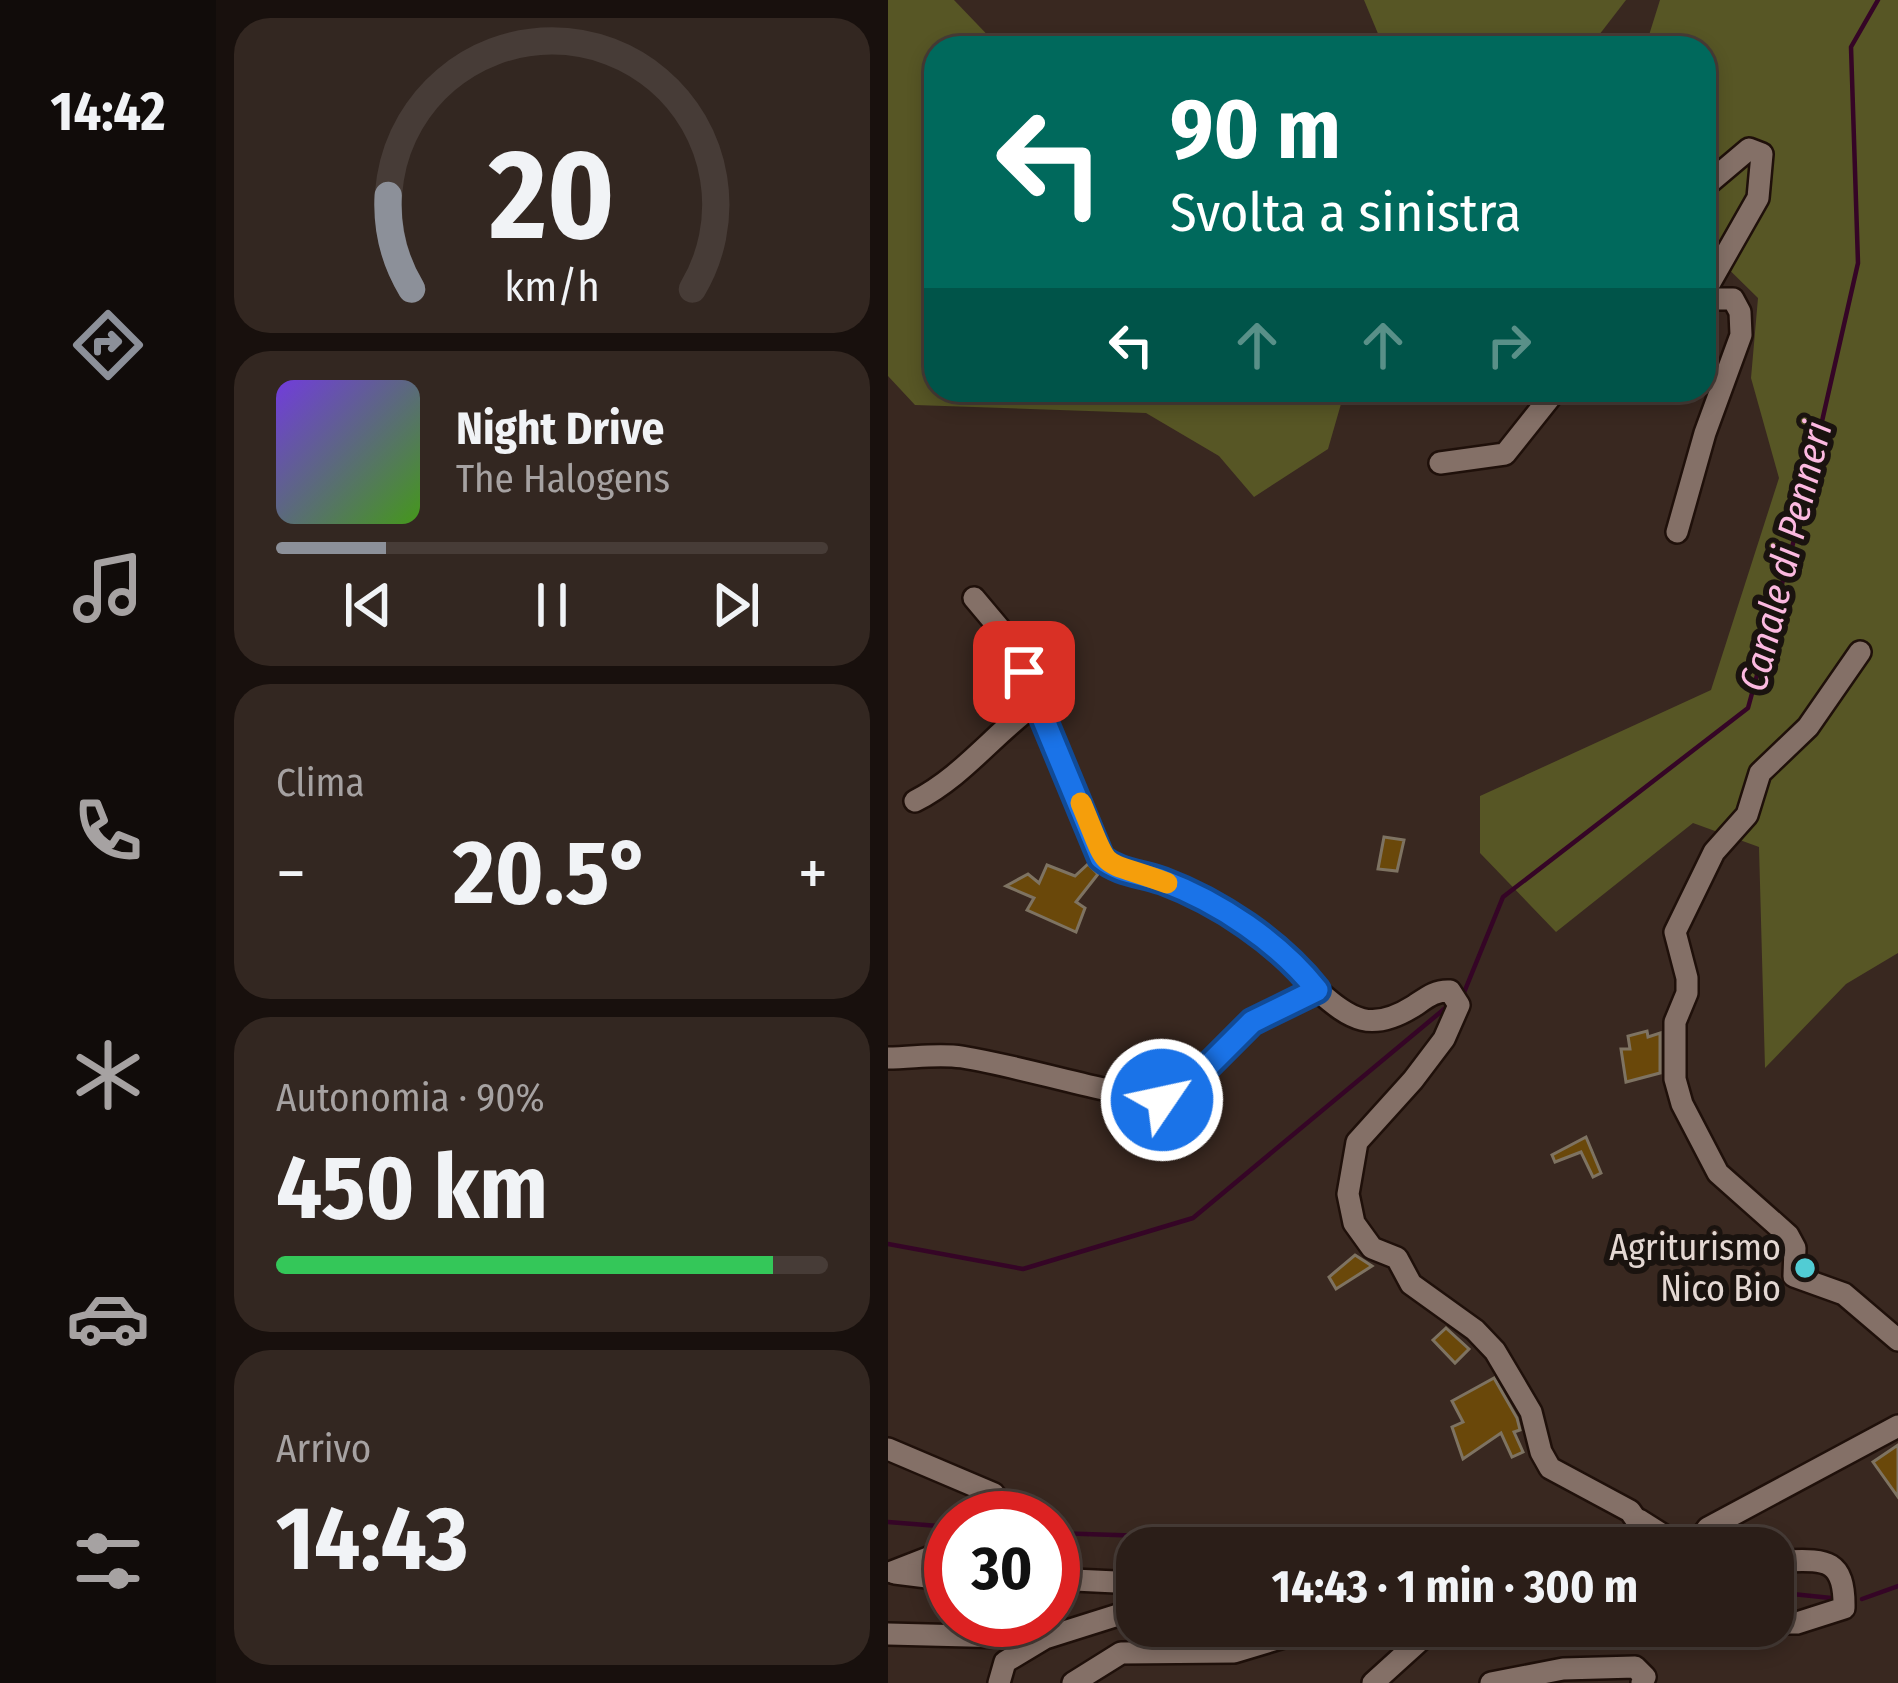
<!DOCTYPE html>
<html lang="it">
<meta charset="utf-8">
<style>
:root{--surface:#2b1e18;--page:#332721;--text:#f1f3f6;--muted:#a6a2a2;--line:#473c37;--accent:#8c9099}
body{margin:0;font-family:"Fira Sans Condensed",sans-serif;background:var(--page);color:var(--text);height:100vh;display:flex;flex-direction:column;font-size:45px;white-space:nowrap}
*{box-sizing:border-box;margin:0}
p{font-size:39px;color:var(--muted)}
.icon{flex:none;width:66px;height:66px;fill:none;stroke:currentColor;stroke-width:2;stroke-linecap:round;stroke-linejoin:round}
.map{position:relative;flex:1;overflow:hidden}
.drawer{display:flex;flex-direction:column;gap:18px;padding:18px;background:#18100d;width:672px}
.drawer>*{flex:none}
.guide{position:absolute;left:36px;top:36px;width:792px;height:366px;border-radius:36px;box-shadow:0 6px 18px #0003,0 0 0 3px var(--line);background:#00695c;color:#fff;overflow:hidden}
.speed{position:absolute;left:36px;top:1491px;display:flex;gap:24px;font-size:60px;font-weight:700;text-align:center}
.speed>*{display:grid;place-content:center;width:156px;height:156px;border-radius:50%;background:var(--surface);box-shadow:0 6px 18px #0003,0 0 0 3px var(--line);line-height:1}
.speed .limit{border:18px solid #d22;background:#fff;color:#111}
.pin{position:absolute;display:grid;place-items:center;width:102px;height:102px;color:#fff;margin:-51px;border-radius:24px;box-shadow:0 6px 18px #0006}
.me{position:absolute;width:132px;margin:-66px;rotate:56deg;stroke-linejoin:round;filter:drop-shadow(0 0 9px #0008)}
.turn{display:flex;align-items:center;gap:42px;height:252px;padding:0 48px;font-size:54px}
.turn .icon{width:156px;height:156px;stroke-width:2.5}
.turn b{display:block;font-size:84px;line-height:102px}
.lanes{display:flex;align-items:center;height:114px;padding:0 48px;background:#0003;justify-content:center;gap:60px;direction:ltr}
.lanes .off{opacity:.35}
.big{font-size:90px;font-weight:700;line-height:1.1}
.drawer .card{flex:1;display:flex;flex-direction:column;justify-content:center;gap:18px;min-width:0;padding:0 42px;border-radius:36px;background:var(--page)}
.drawer .dial{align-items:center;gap:0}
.dial svg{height:312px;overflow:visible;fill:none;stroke:var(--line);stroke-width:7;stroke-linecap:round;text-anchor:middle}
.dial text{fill:var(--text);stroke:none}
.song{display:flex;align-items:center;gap:36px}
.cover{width:144px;height:144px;border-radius:18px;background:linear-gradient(135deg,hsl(260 70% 55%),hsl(100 70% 35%))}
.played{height:12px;border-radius:6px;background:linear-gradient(90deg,var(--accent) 20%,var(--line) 20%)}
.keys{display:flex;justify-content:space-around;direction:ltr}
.heat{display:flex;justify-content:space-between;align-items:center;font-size:66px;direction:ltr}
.charge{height:18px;border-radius:9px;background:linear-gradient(90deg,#34c759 90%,var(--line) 0)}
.trip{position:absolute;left:228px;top:1527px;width:678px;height:120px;border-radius:36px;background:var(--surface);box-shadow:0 6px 18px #0003,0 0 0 3px var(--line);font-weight:700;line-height:120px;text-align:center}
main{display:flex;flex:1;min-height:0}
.tab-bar{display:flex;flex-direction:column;width:216px;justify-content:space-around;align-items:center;background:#110c0a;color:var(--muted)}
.tab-bar .icon{width:84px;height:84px}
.tab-bar .selected{color:var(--accent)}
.tab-bar b{font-size:54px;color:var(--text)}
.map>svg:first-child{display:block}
</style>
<main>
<nav class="tab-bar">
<b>14:42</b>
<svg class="icon selected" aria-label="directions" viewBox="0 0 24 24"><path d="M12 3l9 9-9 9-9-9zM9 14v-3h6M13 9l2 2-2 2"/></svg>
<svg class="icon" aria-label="music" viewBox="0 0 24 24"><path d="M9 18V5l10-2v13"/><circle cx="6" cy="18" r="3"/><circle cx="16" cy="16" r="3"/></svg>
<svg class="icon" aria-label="phone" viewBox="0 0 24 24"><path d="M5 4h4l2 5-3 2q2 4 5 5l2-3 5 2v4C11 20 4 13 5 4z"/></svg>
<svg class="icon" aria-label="climate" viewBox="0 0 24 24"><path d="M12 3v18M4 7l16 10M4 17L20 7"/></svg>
<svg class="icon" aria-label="car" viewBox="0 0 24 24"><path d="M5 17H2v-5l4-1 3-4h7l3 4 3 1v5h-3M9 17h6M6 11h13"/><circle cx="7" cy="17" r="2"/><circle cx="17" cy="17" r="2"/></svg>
<svg class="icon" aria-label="filters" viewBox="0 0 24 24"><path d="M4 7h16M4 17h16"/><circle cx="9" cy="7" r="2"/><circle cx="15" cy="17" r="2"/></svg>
</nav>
<section class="drawer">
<div class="card dial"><svg viewBox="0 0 100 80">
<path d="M14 69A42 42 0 1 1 86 69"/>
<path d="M14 69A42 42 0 0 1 8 45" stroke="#8c9099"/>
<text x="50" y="56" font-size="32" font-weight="700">20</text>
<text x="50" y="72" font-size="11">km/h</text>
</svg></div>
<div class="card">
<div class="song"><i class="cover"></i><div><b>Night Drive</b><p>The Halogens</p></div></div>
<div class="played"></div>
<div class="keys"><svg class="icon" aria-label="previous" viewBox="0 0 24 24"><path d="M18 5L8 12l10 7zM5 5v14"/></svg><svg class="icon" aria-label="pause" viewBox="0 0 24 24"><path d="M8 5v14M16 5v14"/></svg><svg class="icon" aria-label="next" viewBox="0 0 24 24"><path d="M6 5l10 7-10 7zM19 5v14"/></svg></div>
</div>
<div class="card"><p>Clima</p>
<div class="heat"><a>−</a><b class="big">20.5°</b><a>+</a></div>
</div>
<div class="card"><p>Autonomia · 90%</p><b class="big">450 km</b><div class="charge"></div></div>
<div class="card"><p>Arrivo</p><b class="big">14:43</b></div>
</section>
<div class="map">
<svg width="1010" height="1683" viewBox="0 0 1010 1683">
<rect width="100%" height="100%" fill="#392820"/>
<g fill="#575625">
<polygon points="0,0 66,0 112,48 48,48 48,390 457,390 440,449 366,497 331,456 258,413 27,405 0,376"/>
<polygon points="476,0 738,0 701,48 496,48"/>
<polygon points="772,0 1010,0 1010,953 958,984 877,1068 871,847 805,823 668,932 592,853 592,796 823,690 891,478 863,378 870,298 816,245 816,48 757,48"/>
</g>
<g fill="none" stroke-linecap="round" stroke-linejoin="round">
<g stroke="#350526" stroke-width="4.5">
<polyline points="575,995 615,897 860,708 912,518 970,263 963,47 990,0"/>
<polyline points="0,1244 135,1269 305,1218 561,1005"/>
<polyline points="0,1522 63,1527"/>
<polyline points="165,1533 630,1548"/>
<polyline points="885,1592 943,1598"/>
<polyline points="974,1599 1010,1586"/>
</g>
</g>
<g fill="#6a480a" stroke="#7e7362" stroke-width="3">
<polygon points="496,837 516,840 509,871 490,869"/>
<polygon points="200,864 210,874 188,902 197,908 188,932 139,910 146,898 118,886 140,874 151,883 159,865 187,876"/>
<polygon points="759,1031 760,1037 772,1033 772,1073 738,1082 733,1049 742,1049 740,1036"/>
<polygon points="698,1137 713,1173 705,1177 693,1152 667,1162 664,1155"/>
<polygon points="467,1255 484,1266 448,1289 441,1277"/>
<polygon points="558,1328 581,1349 567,1363 545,1340"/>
<polygon points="606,1378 629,1418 632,1430 626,1432 635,1452 624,1457 613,1433 575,1459 564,1427 575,1422 564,1401"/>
<polygon points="1010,1445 1010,1497 985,1462"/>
</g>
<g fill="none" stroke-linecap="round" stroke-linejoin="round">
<g stroke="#1f100a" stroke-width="26">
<g id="minor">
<polyline points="816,187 861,149 874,154 870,198 816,293"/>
<polyline points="552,463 617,454 668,390"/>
<polyline points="789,532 817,433 853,335 852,312 845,299 816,299"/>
<path d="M86,598L123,642L213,858C231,872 253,873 275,881C331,903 391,942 429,990"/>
<polyline points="972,652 920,727 872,773 859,815 826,852 787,932 799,978 799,993 787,1022 787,1079 794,1104 830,1173 900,1235 907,1248 906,1276 956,1294 1010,1340"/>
<path d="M27,801C76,776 106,733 150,702"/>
<path d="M0,1058C25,1058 49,1053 74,1057C141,1068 205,1091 274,1099L290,1096L365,1021L429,990C463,1020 483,1033 526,1006C538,998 547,990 562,991L571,1005L556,1039L525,1080L469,1142L460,1194L466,1223L484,1248L509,1258L523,1284L587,1330L607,1351L643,1412L653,1452L662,1468L742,1511L768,1548"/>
<polyline points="0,1449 106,1494 100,1518"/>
<polyline points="751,1520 786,1542 806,1546 820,1528 1010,1426"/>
<path d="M885,1561C931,1561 957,1552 956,1608L909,1623H885"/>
<polyline points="4,1572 63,1549"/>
<polyline points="7,1573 63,1580"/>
<polyline points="165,1579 228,1582 249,1590"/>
<polyline points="706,1626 781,1626"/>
<polyline points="0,1634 156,1638"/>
<polyline points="111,1683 117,1662 157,1638 249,1609"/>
<polyline points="185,1683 233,1653 346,1652 419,1630 451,1626"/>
<polyline points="485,1683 538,1635 617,1626"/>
<polyline points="603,1683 675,1669 747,1667 757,1677 754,1683"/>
</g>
</g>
<use href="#minor" stroke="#847067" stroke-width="21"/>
</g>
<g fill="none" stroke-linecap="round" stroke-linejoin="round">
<g stroke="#114b97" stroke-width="30">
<path id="route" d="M136,672L213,858C231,873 253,873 275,881C331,902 391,942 429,990L364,1022L290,1096L274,1100"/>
</g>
<use href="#route" stroke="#1a73e8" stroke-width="21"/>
<path stroke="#f59e0b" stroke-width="21" d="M193,803C224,877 206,856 279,883"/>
</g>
<circle fill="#51ccd4" stroke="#1a130f" stroke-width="4.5" cx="917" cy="1268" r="12"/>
<g text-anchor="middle" stroke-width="12" stroke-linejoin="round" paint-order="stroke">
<g font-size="36" fill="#e4d8d3" stroke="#1a130f" text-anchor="end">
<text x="893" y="1260">Agriturismo<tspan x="893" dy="41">Nico Bio</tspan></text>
</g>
<g font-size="39" font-style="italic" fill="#fcb9e0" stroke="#1a130f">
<text transform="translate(897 556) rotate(-76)" y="14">Canale di Penneri</text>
</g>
</g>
</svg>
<div class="speed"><div class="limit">30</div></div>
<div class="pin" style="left:136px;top:672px;background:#d93025"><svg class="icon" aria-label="arrive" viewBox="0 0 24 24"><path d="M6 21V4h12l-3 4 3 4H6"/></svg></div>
<svg class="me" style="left:274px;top:1100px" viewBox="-20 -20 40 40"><circle r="17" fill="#1a73e8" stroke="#fff" stroke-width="3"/><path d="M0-11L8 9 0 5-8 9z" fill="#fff"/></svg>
<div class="trip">14:43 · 1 min · 300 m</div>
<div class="guide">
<div class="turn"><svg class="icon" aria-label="left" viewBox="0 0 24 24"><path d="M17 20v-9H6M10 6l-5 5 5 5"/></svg><div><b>90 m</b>Svolta a sinistra</div></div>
<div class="lanes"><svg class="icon" aria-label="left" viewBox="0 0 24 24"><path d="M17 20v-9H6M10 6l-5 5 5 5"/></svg><svg class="icon off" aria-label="ahead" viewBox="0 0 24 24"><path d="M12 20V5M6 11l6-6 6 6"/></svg><svg class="icon off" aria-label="ahead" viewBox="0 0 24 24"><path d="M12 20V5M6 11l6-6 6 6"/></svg><svg class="icon off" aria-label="right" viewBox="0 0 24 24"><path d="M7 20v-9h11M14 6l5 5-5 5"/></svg></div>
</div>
</div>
</main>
